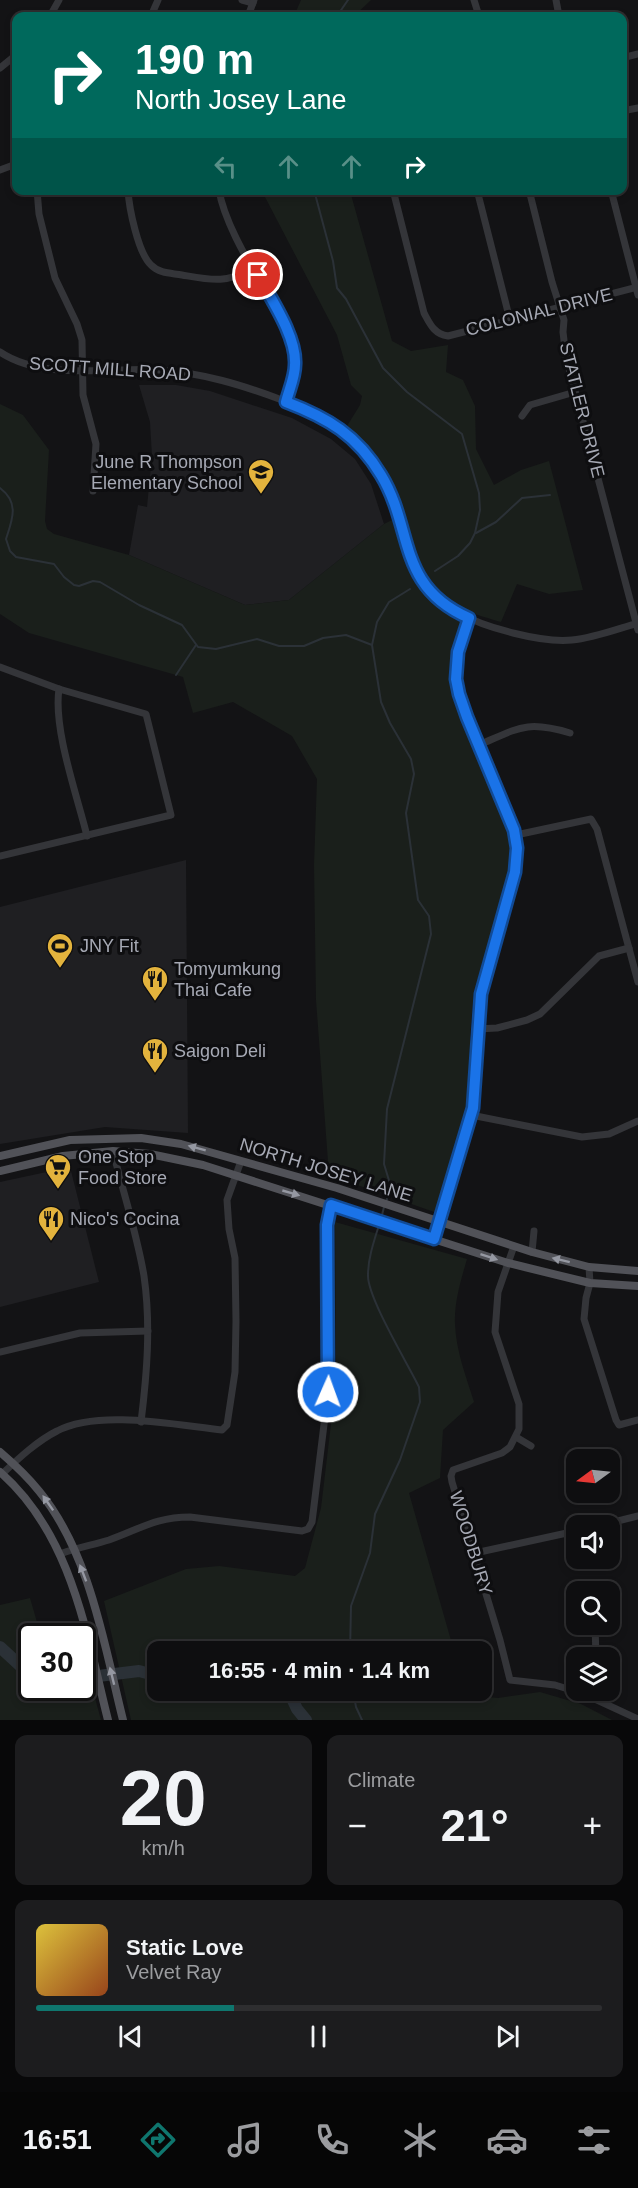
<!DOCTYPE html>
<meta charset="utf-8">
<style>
:root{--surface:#0e0e10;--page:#1c1c1e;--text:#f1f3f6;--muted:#9b9c9f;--line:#2e2e30;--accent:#0f766e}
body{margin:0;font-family:Arial,sans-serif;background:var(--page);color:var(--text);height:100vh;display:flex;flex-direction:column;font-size:22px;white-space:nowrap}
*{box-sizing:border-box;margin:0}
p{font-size:20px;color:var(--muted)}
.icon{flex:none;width:33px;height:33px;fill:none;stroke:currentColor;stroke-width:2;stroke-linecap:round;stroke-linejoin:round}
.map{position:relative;height:1720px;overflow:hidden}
.sheet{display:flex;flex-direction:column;gap:15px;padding:15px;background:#080809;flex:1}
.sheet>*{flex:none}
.top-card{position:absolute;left:12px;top:12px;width:615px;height:183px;border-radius:12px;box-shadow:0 3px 9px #0003,0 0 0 2px var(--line);background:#00695c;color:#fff;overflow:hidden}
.needle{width:39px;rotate:255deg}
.tools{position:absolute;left:566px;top:1449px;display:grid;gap:12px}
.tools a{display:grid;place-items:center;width:54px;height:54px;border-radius:12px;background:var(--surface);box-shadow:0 3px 9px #0003,0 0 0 2px var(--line);font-size:30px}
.speed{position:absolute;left:18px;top:1623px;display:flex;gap:12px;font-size:30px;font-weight:700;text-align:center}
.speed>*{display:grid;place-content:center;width:78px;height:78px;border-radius:50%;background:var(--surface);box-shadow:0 3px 9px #0003,0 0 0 2px var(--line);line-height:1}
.speed .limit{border:3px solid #111;border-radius:9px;background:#fff;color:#111}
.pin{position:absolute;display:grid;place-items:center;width:51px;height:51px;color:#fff;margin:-26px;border:3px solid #fff;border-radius:50%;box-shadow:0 2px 6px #0007}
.me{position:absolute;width:66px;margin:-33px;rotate:2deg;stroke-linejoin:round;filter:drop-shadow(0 0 4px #0008)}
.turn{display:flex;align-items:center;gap:21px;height:126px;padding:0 24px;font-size:27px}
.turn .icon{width:78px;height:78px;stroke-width:2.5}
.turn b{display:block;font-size:42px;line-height:51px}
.lanes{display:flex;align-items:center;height:57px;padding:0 24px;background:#0003;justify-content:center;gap:30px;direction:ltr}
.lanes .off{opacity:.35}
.big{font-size:45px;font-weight:600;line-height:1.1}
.sheet .tile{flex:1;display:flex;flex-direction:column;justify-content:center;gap:9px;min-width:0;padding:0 21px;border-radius:12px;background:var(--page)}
.sheet .dial{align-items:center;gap:0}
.dial b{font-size:78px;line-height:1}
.song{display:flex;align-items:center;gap:18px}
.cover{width:72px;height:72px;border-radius:9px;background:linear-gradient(135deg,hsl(50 70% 55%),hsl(20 70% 35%))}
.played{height:6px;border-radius:3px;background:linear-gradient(90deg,var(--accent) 35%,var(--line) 35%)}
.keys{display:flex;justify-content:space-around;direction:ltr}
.heat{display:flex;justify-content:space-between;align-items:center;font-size:33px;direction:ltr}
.sheet .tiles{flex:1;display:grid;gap:15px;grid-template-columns:1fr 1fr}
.tile:last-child{grid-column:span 2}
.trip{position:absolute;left:147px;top:1641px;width:345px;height:60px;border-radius:12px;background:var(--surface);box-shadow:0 3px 9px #0003,0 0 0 2px var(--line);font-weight:600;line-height:60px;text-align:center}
.menu{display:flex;height:96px;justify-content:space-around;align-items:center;background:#060606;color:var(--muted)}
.menu .icon{width:42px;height:42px}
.menu .current{color:var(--accent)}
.menu b{font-size:27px;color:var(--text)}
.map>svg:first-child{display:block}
</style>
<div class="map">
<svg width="638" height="1720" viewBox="0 0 638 1720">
<rect width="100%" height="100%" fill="#131315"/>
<g fill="#1f1f22">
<polygon points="139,385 176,385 210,391 292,418 331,439 355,459 371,484 384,524 289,600 245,605 129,555 138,505 147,507 152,456 150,422"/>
<polygon points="186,860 188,1133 105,1127 0,1144 0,907"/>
<polygon points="70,1167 99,1282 0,1307 0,1182"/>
</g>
<g fill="#1a1f1b">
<polygon points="301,0 371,0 354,16 294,16"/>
<path d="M263,191H350L392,341L411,351L448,345L446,372L463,380L475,406L476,449L494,485L521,470L549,461L583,590L549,594L517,584L501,622C484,617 468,613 454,603C414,576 412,537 398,496C388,469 369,444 347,426L360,405L362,396L351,385L337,335L265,197Z"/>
<path d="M0,404L23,415L49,450L45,521L47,529L54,534L129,555L245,605L289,600L384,524L392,520C401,548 408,577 429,598C439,608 454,613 463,624L454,658V687L460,714L507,822L512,843L511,870L474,991L470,1035L472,1089L437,1213L329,1175L316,1000L314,865L317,779L292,736L233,702L193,713L183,677L29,633L0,614Z"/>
<path d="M335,1222L467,1259C461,1280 454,1302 455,1324C456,1351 466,1376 474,1402L443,1430L440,1478L409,1493L454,1651L158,1652V1690H465L467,1695L498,1698L540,1692L581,1704L612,1720H131L104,1601L186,1569L219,1566L295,1576L305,1568L321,1508L336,1382Z"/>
<polygon points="30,1598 41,1636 32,1636 32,1688 82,1688 83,1654 101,1720 0,1720 0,1605"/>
</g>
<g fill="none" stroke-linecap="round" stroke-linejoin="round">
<g stroke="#2b3137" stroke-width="2">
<polyline points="337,16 348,0"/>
<polyline points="314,190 333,261 337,288 346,299 383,368 407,392 462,434 479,493 480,510 475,533 470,543 458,556 435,571"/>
<path d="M0,488C20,503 12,520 6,539L10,551L16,557L54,564L64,577L74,585L79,586L93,581L100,582L139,605L182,625L198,647L216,649L257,639L279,646H304L323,638L346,635L372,645L381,702L390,723L411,759L414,774L406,813L418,900L429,916L431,934L387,1109L384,1164L391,1187L386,1202"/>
<polyline points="476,533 496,522 522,498 550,495"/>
<polyline points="372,645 377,622 389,602 410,589"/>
<polyline points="176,675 196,645"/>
<polyline points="381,1219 384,1207"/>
<path d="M350,1652L351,1606L370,1553L375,1514L400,1460L420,1402L419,1387C408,1364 367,1297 368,1275C368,1258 374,1241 379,1225"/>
<polyline points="353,1690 356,1707 362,1720"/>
</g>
<g stroke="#2b3137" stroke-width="12">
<polyline points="0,1647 26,1671 32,1672"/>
<polyline points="82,1678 139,1671 158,1676"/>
<polyline points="215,1690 238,1696 258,1690"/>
<polyline points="288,1690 297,1709 306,1720"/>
</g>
<g stroke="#343539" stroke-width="7">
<polyline points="242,0 253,3"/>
<polyline points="474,0 479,16"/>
<polyline points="556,0 559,16"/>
<polyline points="50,16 59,0"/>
<polyline points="151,16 158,0"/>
<polyline points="248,16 254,0"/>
<polyline points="622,58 638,54"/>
<polyline points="0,68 16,55"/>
<polyline points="622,111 638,108"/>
<polyline points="0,170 16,164"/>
<polyline points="37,190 39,214 55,278 77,324 82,340 83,395 96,444 93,491"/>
<path d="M128,190C129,208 138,253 151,265C160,274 171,273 182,275C211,280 226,284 253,268"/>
<path d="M219,190C225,228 260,280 278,314C286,330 297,348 295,366C294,378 289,390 286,402"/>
<path d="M393,190L424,313C430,324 434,334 448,336L638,287"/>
<polyline points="477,190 510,320"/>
<polyline points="529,190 552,282 564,320 563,332 566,357 638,630"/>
<polyline points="611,190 638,295"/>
<path d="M0,352C43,381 110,367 160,370C203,373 242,385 282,400C299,407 317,412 332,422C360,440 384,472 394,504C401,524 404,545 413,564C422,584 440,603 459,613C485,628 542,643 572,640C594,638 617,629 638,623"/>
<polyline points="522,416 530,405 575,392"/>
<polyline points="0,667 59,689 146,714 171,815 0,856"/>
<path d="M59,689C53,729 77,795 87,836"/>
<path d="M479,745C519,728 526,720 570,733"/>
<polyline points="516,835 591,819 597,829 638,982"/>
<polyline points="477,1029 497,1028 527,1020 540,1014 599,956 629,948"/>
<polyline points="471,1115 582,1137 609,1134 638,1121"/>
<path d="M113,1151C123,1192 137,1234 144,1276C151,1325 147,1373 141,1422"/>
<polyline points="434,1239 473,1108 481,994 517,864 514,830 467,718 459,694 456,679 458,652 469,618"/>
<polyline points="514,1246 498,1292 495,1332 519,1404 519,1429 510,1447 502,1453 453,1470 451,1476 452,1482 500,1640 510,1680 555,1685 584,1694 638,1719"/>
<polyline points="532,1252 534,1231"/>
<polyline points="589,1267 590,1283 586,1298 584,1319 616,1420 619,1425 638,1420"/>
<polyline points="0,1352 80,1333 148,1331"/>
<polyline points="516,1437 531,1446"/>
<path d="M2,1474C18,1459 37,1441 57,1431C98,1409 176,1425 222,1430L227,1425L235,1372L236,1321L235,1258L229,1229L227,1200L241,1161"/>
<polyline points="598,1526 638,1516"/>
<polyline points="475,1553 576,1531"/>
<path d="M60,1554C76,1548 93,1545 109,1540C140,1529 156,1517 190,1517L302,1531L308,1529L312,1522L328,1392L327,1225L331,1205"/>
<polyline points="595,1624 596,1658"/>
</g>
<g stroke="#515258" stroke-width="8">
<polyline points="0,1156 70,1140 141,1138 181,1144 337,1188 532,1252 589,1267 638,1271"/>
<polyline points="0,1171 63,1156 113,1151 150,1154 203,1165 508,1263 590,1283 638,1286"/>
<path d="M0,1452C14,1464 27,1476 39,1491C90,1553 104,1644 123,1720"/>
<path d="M0,1472C72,1535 86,1633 108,1720"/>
</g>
</g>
<defs><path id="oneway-solid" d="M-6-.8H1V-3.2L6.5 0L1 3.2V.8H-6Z" transform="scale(1.5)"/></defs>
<g fill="#9598a2">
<use href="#oneway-solid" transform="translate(197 1148) rotate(-165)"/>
<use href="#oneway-solid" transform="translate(291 1193) rotate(16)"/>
<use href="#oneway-solid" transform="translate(489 1257) rotate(18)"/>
<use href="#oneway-solid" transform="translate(561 1260) rotate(-166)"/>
<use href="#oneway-solid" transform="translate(48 1503) rotate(-125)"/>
<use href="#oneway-solid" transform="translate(83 1573) rotate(-111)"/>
<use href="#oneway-solid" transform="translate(112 1676) rotate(-104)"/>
</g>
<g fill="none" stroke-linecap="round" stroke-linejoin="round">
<g stroke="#114b97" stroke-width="15">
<path id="route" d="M258,275C271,299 297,337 295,365C295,377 289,390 286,402C328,418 357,435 381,475C414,529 396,586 469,618L458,652L456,679L459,694L467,717L514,830L517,848L515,872L481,994L473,1108L434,1239L331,1205L327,1225L328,1392"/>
</g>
<use href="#route" stroke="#1a73e8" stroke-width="10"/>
</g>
<defs>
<g id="school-pin" transform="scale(1.35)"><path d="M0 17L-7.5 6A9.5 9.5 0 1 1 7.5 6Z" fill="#e3b33d" stroke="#0e0e10"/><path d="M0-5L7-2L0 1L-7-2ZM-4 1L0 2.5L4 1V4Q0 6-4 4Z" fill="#111"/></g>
<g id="stadium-pin" transform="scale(1.35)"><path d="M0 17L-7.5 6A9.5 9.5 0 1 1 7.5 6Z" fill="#e3b33d" stroke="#0e0e10"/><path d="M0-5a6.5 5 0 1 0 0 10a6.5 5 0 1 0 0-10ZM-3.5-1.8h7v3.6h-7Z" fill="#111"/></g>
<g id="restaurant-pin" transform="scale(1.35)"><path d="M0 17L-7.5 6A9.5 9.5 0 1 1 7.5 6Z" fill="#e3b33d" stroke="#0e0e10"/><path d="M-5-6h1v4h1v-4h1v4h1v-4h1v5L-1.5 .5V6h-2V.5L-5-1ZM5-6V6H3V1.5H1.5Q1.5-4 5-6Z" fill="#111"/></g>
<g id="supermarket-pin" transform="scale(1.35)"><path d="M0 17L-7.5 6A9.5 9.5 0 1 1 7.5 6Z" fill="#e3b33d" stroke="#0e0e10"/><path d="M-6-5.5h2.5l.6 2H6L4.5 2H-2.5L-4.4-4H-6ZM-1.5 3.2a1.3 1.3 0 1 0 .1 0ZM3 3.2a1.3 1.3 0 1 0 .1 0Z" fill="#111"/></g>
</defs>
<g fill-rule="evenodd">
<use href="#school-pin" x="261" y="472"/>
<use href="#stadium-pin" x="60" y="946"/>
<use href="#restaurant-pin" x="155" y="979"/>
<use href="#restaurant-pin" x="155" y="1051"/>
<use href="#supermarket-pin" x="58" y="1167"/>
<use href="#restaurant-pin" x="51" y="1219"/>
</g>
<g text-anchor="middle" stroke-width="6" stroke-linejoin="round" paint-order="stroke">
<g font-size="18" fill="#a6a9b4" stroke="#0e0e10">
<text transform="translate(539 312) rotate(-14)" y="6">COLONIAL DRIVE</text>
<text transform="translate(110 369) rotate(4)" y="6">SCOTT MILL ROAD</text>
<text transform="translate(582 410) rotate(76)" y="6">STATLER DRIVE</text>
<text transform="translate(326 1170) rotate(17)" y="6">NORTH JOSEY LANE</text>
<text transform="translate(471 1543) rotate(73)" y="6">WOODBURY</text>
</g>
<g font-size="18" fill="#a6a9b4" stroke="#0e0e10" text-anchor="start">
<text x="242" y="468" text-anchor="end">June R Thompson<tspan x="242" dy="21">Elementary School</tspan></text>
<text x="80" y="952">JNY Fit</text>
<text x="174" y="975">Tomyumkung<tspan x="174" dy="21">Thai Cafe</tspan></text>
<text x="174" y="1057">Saigon Deli</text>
<text x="78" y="1163">One Stop<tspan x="78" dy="21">Food Store</tspan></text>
<text x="70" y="1225">Nico's Cocina</text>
</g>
</g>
</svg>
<div class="tools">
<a><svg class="needle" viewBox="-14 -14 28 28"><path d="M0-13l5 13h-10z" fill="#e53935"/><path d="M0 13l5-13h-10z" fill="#9b9c9f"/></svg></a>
<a><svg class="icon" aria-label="sound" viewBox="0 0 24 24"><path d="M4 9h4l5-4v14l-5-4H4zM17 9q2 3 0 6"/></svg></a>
<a><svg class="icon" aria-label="search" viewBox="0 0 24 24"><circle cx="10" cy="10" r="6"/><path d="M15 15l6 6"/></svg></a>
<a><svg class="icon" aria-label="layers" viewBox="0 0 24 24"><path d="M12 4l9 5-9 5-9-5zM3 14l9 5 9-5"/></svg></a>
</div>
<div class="speed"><div class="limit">30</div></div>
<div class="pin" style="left:258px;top:275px;background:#d93025"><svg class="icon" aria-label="arrive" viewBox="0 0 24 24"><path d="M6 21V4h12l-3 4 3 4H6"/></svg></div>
<svg class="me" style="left:328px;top:1392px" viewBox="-20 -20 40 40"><circle r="17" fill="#1a73e8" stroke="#fff" stroke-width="3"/><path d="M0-11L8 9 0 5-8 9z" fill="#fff"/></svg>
<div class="trip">16:55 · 4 min · 1.4 km</div>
<div class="top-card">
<div class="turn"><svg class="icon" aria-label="right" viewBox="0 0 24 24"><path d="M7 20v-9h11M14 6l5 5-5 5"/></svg><div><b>190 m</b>North Josey Lane</div></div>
<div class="lanes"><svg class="icon off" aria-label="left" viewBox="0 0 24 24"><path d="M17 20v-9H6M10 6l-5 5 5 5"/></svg><svg class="icon off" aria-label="ahead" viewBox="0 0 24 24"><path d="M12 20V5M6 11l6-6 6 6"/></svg><svg class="icon off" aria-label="ahead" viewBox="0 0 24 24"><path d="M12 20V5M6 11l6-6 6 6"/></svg><svg class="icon" aria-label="right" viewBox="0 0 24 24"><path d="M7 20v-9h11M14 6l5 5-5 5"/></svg></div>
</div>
</div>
<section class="sheet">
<div class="tiles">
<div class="tile dial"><b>20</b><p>km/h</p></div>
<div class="tile"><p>Climate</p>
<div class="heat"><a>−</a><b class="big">21°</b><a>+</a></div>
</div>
<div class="tile">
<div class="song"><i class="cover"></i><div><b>Static Love</b><p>Velvet Ray</p></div></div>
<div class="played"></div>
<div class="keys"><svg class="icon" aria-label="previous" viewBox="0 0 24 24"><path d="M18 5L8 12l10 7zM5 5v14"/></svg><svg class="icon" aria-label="pause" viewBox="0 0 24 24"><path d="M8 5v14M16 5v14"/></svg><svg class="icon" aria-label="next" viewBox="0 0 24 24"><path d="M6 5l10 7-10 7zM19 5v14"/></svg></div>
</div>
</div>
</section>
<nav class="menu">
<b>16:51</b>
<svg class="icon current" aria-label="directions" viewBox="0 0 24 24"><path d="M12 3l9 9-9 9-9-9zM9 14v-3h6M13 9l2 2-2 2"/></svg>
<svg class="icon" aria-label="music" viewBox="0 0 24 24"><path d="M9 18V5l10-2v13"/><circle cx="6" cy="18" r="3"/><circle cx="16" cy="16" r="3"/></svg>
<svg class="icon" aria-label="phone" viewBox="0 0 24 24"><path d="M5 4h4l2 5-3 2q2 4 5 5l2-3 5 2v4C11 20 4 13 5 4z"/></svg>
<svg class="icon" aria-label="climate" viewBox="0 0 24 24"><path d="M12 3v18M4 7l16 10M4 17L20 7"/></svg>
<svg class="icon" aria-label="car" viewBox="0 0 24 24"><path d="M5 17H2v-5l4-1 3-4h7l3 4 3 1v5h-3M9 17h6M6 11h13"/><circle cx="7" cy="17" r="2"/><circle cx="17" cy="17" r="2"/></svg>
<svg class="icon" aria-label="filters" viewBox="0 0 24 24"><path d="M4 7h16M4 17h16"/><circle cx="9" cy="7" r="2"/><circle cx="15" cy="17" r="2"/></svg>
</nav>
